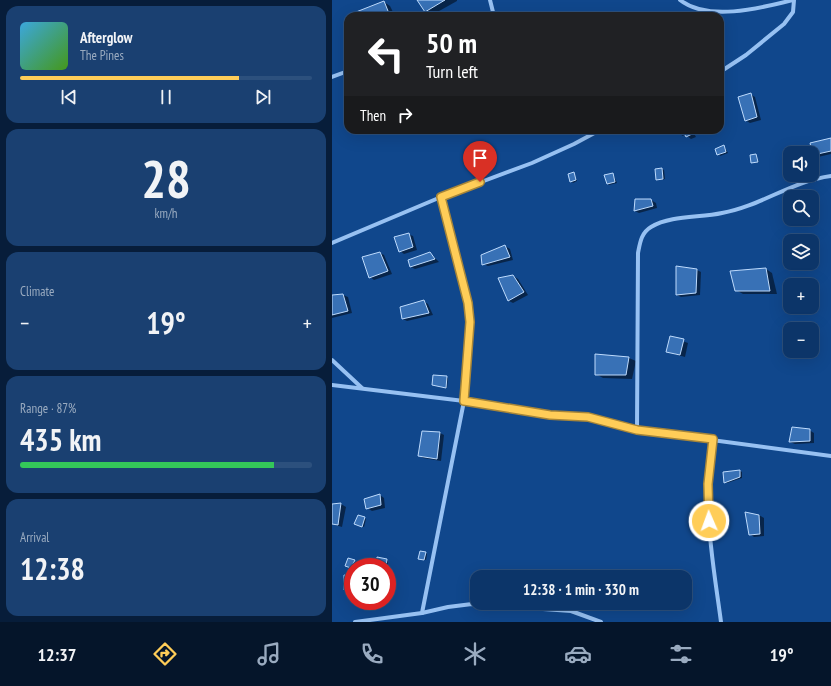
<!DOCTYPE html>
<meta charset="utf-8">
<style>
:root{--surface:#0c3569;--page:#1a4071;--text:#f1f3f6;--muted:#9aabc0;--line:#2c507d;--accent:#ffcd58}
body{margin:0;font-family:"PT Sans Narrow",sans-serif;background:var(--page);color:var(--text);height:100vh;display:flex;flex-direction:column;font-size:15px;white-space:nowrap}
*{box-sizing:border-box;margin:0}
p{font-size:13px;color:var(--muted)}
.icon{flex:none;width:22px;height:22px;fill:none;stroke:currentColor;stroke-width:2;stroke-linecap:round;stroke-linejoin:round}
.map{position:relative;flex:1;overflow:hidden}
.panel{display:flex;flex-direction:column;gap:6px;padding:6px;background:#071d3a;width:332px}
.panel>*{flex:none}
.guide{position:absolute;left:12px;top:12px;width:380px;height:122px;border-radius:12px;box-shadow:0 4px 16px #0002,0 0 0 1px var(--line);background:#202124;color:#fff;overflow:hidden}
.tools{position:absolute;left:451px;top:146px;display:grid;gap:8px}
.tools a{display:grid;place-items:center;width:36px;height:36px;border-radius:8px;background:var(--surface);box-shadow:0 4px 16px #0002,0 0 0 1px var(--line);font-size:20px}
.speed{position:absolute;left:12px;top:558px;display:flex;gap:8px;font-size:20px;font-weight:700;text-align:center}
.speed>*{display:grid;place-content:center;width:52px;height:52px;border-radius:50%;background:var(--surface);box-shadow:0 4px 16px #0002,0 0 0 1px var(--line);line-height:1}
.speed .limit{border:6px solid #d22;background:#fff;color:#111}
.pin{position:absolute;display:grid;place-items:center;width:34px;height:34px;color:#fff;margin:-41px -17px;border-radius:50% 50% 50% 0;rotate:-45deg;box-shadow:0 0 4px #0007}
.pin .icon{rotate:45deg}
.me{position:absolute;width:44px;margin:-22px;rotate:358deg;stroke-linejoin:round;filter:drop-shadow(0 0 3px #0008)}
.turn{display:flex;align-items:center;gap:14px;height:84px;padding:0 16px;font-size:18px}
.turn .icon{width:52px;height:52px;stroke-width:2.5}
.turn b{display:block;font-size:28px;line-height:34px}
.then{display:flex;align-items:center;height:38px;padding:0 16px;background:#0003;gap:8px;font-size:15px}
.big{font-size:30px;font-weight:700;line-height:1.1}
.panel .tile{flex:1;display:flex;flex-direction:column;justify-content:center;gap:6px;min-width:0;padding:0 14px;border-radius:12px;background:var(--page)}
.panel .dial{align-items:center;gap:0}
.dial b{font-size:52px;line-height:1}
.song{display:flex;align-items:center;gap:12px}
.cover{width:48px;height:48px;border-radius:6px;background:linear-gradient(135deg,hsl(200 70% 55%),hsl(100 70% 35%))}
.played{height:4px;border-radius:2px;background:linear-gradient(90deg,var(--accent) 75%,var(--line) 75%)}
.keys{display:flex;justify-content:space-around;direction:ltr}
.heat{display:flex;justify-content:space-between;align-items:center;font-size:22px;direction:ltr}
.charge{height:6px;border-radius:3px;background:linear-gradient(90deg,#34c759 87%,var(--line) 0)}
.trip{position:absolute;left:138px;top:570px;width:222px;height:40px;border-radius:12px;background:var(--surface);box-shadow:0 4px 16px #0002,0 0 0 1px var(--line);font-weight:700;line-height:40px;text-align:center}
.tabs{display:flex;height:64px;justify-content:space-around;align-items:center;background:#05152a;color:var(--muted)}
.tabs .icon{width:28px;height:28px}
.tabs .current{color:var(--accent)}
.tabs b{font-size:18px;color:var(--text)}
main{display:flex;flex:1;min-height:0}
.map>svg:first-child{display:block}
</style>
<main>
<section class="panel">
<div class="tile">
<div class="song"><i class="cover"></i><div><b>Afterglow</b><p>The Pines</p></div></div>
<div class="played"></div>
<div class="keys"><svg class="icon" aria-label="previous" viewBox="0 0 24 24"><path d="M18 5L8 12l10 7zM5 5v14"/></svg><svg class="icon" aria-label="pause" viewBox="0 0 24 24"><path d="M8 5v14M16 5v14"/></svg><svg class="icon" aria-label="next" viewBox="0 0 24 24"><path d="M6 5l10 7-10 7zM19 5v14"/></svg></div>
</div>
<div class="tile dial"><b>28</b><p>km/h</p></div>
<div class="tile"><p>Climate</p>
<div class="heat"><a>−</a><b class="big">19°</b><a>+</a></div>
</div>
<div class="tile"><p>Range · 87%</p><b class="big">435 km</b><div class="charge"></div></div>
<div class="tile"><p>Arrival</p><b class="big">12:38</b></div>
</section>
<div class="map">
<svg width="499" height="622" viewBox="0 0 499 622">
<rect width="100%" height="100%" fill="#10478c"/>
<g fill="#0007">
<polygon points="87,0 125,0 125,1 100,15 93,11"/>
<polygon points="52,2 58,6 63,16 26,16"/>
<polygon points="418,94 423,97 429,120 418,123 413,120"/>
<polygon points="345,130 360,130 364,137 359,139 353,134 351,136 346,133"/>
<polygon points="499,139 499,154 486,157 482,155"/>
<polygon points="392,146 396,153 388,156 384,149"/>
<polygon points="424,155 427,162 422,163 419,156"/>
<polygon points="330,169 332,170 333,179 327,180 325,179"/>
<polygon points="242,173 245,181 241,183 239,181"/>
<polygon points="281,174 285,183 277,185 276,184"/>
<polygon points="319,200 324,203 325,208 307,213 303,211"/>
<polygon points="76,234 81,236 85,250 72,254 68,251"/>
<polygon points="173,246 178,249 181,260 156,266 151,264"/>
<polygon points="48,253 52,255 60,274 42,280 38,277"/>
<polygon points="98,253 107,262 83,269 79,267"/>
<polygon points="434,269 440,273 445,294 411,294 404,290"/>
<polygon points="365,270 369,272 368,295 349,297 345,295"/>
<polygon points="181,276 186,279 196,295 181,303 177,301 167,279"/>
<polygon points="11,295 16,297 20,313 0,318 0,296"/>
<polygon points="91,301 96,304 101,315 75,321 71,319"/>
<polygon points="339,337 356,343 353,357 335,352"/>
<polygon points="264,356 297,358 304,361 300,379 271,378 264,374"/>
<polygon points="114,377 116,378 115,388 103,385"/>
<polygon points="477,430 482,433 482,443 463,444 458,442"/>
<polygon points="108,433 112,435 109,461 91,458 87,455"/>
<polygon points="408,471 410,472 410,478 395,483 393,482 392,473"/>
<polygon points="48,495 52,498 53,508 40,511 35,508 34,500"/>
<polygon points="9,504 14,507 10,527 0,524 1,505"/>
<polygon points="427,515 432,518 432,536 422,537 418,534"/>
<polygon points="32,518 34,519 32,527 25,525"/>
<polygon points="93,552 95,554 94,560 89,559"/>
<polygon points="17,559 24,562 21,568 16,566"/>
<polygon points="54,560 56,561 56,567 45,565"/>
<polygon points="303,603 317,603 315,607"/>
</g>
<g fill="#3871b6" stroke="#bedbfd">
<polygon points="85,0 113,0 93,12"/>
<polygon points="52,1 58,16 25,16 24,12"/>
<polygon points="419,93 425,117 413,121 406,97"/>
<polygon points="344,130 358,130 360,134 354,137 351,131 346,134"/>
<polygon points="499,138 499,151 481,155 478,143"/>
<polygon points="392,145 394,152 385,155 383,149"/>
<polygon points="424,154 426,162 419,163 418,155"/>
<polygon points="330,168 331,179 324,180 323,169"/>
<polygon points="242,172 244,180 238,182 236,174"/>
<polygon points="281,173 283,182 275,184 272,175"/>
<polygon points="303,199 319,199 321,206 302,211"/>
<polygon points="77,233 81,247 67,252 62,237"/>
<polygon points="173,245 178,257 150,265 149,255"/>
<polygon points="48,252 56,271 37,278 30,257"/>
<polygon points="98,252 103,259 78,267 76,260"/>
<polygon points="344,266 365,269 364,293 344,295"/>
<polygon points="434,268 438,291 403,291 398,271"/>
<polygon points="181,275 192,292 176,301 166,278"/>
<polygon points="11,294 16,311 0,315 0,295"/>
<polygon points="92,300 97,313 70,319 68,307"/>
<polygon points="338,336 352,339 348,355 334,352"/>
<polygon points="263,354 297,357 294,375 263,375"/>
<polygon points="101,375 115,376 114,388 100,385"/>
<polygon points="460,427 478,429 478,441 457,442"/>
<polygon points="90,431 108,432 105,459 86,456"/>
<polygon points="408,470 408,477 392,483 391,472"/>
<polygon points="48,494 49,505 34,509 32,499"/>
<polygon points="9,503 6,525 0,524 0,504"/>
<polygon points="413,512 427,515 428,534 417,535"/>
<polygon points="26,515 33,517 30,527 22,524"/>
<polygon points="88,551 94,552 92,560 86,559"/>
<polygon points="45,557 55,559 54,567 44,565"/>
<polygon points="16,558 23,560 19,568 13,566"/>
<polygon points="12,575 21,576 21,591 12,590"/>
</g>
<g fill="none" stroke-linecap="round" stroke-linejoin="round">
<g stroke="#97c1f2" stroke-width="4">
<polyline points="158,0 162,16"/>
<path d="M348,0C376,22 429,8 461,0"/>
<polyline points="388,72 414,55 452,24 461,12 462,0"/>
<polyline points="0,77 16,71"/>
<polyline points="0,243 109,197 200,163 242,144 268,130"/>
<polyline points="0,360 30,388"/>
<polyline points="0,385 132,401 218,415 256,417 305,430 499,456"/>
<path d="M305,430L306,253C308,243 309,233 319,227C339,215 368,218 390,213C429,206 460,181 499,176"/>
<path d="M381,439C378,461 376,484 376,506C377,545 384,584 389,622"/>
<polyline points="90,613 132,401 138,322 135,295 109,197"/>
<polyline points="23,622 90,613 116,607 140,604 239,611 269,622"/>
</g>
</g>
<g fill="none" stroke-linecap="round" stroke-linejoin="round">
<g stroke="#a68539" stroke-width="10">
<polyline id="route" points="148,182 109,197 136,303 138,322 132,401 218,415 256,417 305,430 381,439 376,484 377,521"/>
</g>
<use href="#route" stroke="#ffcd58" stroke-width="7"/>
</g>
</svg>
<div class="tools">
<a><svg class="icon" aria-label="sound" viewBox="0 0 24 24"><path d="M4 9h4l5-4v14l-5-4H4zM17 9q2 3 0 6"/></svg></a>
<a><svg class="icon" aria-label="search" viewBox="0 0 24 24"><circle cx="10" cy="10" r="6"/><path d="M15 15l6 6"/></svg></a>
<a><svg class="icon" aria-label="layers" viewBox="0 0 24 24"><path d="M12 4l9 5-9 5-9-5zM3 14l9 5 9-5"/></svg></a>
<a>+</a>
<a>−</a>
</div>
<div class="speed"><div class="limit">30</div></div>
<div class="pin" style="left:148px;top:182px;background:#d93025"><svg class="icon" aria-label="arrive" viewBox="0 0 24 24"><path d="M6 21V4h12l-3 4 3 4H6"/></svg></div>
<svg class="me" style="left:377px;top:521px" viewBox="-20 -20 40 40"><circle r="17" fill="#ffcd58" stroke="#fff" stroke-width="3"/><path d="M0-11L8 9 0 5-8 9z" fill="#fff"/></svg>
<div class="trip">12:38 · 1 min · 330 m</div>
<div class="guide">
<div class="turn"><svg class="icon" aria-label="left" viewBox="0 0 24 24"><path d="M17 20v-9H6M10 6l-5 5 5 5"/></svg><div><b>50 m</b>Turn left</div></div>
<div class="then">Then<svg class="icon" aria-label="right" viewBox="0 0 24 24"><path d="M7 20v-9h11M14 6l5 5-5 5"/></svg></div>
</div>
</div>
</main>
<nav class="tabs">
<b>12:37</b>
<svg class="icon current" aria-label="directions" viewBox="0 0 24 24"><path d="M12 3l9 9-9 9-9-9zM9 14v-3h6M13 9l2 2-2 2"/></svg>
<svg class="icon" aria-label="music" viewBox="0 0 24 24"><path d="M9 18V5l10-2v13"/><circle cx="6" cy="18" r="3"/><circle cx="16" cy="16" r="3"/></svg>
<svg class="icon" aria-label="phone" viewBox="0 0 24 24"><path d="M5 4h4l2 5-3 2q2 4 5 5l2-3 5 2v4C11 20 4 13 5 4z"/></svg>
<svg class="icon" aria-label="climate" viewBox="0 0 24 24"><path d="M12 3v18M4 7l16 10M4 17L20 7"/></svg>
<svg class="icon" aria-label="car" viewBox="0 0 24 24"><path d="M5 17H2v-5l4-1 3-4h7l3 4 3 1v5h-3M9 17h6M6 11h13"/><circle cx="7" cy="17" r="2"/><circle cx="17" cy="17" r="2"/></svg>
<svg class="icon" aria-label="filters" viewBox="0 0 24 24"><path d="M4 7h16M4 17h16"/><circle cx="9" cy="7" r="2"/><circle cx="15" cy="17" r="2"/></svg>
<b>19°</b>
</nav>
